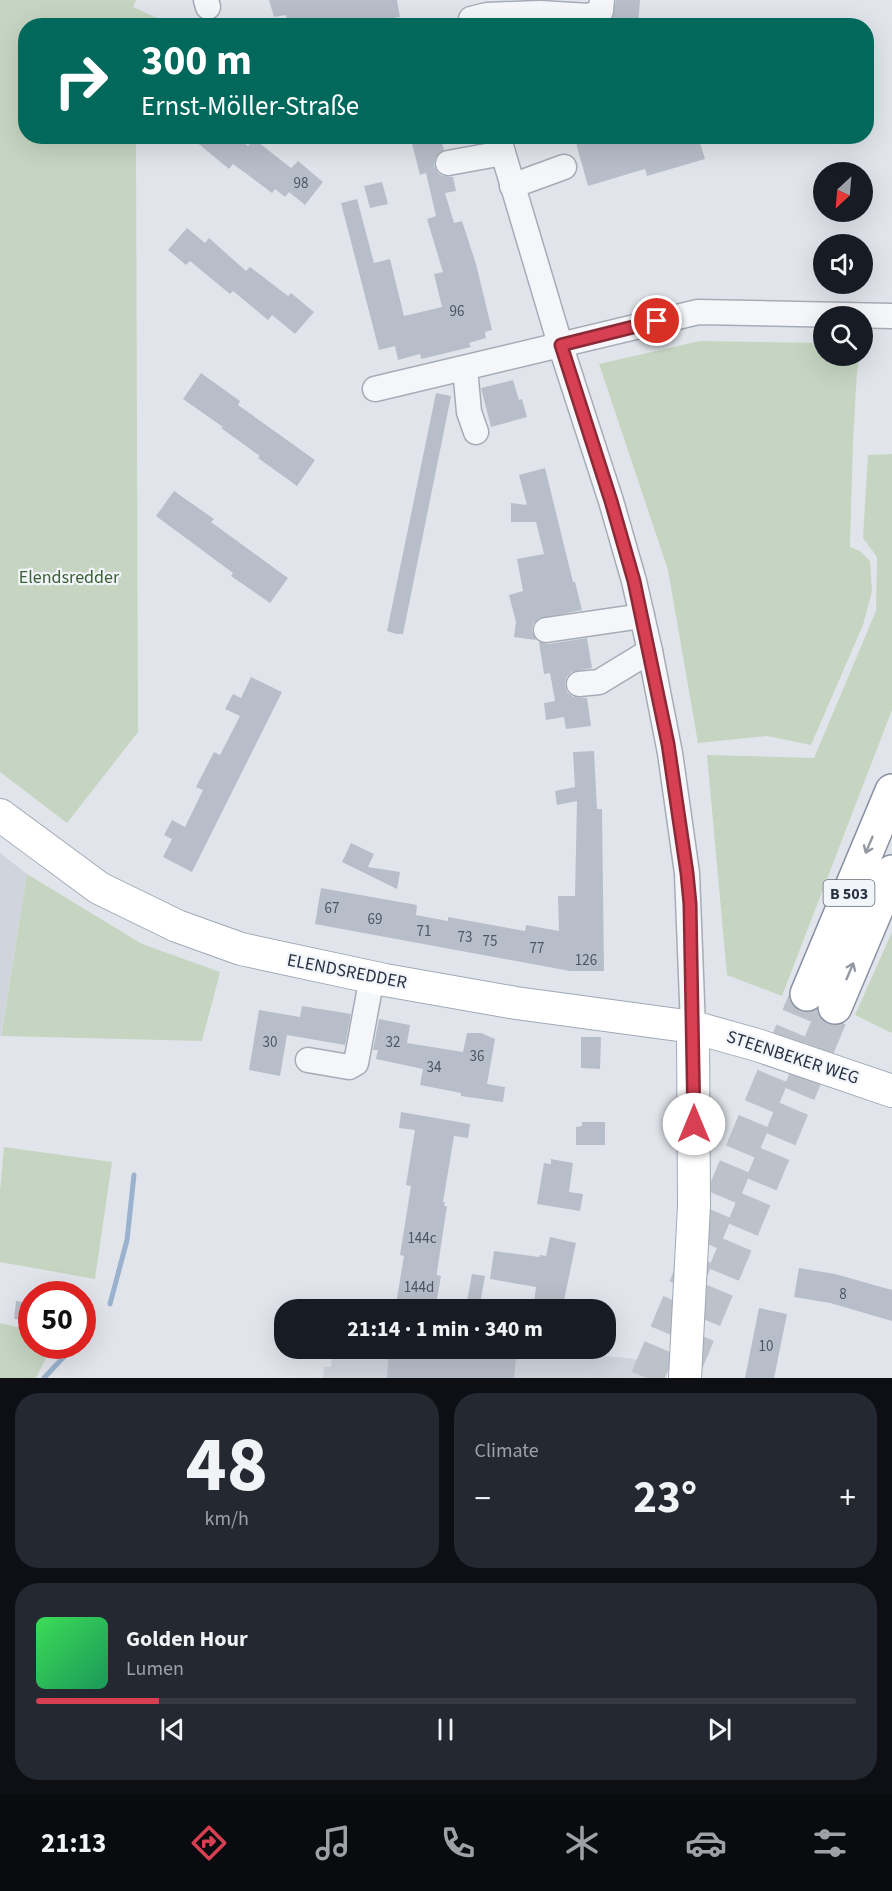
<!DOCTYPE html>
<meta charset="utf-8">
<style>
:root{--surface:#171b24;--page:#242831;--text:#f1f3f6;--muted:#9ea1a6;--line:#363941;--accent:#d73f53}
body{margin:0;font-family:"Source Sans 3",sans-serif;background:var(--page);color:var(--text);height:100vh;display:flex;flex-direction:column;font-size:22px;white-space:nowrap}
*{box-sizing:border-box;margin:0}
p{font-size:20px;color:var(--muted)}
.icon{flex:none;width:33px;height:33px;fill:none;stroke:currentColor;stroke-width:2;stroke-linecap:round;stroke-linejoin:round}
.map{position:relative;height:1378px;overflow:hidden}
.side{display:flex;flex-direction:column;gap:15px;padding:15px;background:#0d0f14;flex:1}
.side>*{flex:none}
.banner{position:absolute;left:18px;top:18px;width:856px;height:126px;border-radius:24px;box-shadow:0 6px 24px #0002;background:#00695c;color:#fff;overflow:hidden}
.needle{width:39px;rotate:206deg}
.tools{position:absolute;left:813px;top:162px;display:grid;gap:12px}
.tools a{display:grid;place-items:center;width:60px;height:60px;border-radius:50%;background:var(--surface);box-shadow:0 6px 24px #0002;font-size:30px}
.speed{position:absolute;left:18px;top:1281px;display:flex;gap:12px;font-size:30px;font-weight:700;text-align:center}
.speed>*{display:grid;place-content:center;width:78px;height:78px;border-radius:50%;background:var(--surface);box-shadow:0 6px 24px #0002;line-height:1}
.speed .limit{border:9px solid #d22;background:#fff;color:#111}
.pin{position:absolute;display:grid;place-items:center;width:51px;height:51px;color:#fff;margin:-26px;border:3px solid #fff;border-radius:50%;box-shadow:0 2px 6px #0007}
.me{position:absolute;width:66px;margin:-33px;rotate:0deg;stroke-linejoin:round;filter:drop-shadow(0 0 4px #0008)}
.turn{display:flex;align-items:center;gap:21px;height:126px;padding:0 24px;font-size:27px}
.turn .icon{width:78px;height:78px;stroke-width:2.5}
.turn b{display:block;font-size:42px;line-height:51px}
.big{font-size:45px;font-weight:700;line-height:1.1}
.side .widget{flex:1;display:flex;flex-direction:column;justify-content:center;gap:9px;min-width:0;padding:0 21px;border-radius:24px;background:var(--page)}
.side .dial{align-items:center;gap:0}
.dial b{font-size:78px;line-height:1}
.song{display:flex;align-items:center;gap:18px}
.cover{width:72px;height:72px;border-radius:9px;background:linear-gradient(135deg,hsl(130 70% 55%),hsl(150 70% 35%))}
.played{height:6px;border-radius:3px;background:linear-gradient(90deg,var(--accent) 15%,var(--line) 15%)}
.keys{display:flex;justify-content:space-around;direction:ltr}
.heat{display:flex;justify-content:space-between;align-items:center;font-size:33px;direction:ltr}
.side .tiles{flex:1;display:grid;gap:15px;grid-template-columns:1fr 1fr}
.widget:last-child{grid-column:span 2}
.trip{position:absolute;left:274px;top:1299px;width:342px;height:60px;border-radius:24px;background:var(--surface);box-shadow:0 6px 24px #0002;font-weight:700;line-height:60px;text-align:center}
.tabs{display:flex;height:96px;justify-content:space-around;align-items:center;background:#090b0e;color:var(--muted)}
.tabs .icon{width:42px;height:42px}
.tabs .active{color:var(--accent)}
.tabs b{font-size:27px;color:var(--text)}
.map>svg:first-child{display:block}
</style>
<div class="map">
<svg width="892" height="1378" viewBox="0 0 892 1378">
<rect width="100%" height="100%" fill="#e1e5eb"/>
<g fill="#cfd4dd">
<polygon points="0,853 27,874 0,1039"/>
<polygon points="519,1348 647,1360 645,1378 323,1378 324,1367 331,1367 333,1349"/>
</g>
<g fill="#c6d5c2">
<polygon points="0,0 136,0 133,7 173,25 26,26 26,136 136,137 138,732 67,823 0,772"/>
<polygon points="700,341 823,343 824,356 860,356 857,371 853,442 850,547 860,551 870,561 872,591 863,625 811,745 767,736 698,743 668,570 599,364"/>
<polygon points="892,454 892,710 782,996 727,975 707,755 814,758 876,611 877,557 863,538 868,455"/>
<polygon points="27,874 142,944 220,972 202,1041 1,1036"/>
<polygon points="892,932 892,1033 855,1015"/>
<polygon points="4,1147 112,1162 95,1279 0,1262 0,1191"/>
<polygon points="0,1323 31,1330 32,1346 52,1346 36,1378 0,1378"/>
</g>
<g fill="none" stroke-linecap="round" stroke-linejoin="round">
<g stroke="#9ab2cd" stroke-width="5">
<polyline points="110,1304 127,1240 134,1175"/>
<polyline points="44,1378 74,1346"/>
</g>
</g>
<g fill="#b8bec9">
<polygon points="269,0 397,0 400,17 367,23 367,21 333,26 304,26 305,22 287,20 286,15 274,17"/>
<polygon points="616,0 640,0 638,26 606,26 613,19"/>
<polygon points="189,136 236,136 248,146 254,139 291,168 298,161 323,182 305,205 289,192 285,197 275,189 272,193 233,164 229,169"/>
<polygon points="410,136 440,136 444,150 435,158 434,166 438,173 443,176 453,177 456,191 445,193 454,223 462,221 476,264 492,330 485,332 486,338 469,343 471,347 421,359 420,354 398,360 395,346 379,350 341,203 357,199 374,263 390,259 404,316 442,307 434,274 443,272 427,219 436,216 426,173 420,175"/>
<polygon points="574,136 698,136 705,159 647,176 645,169 588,186"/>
<polygon points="382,182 388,204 370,208 364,186"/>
<polygon points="187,228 205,243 209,238 246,271 250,267 288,296 291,293 314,312 295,334 272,315 268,320 233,291 230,294 190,261 186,265 168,250"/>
<polygon points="201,373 240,401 238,405 315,460 297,486 258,458 260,456 221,428 223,427 183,399"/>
<polygon points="513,380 519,400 522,399 527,417 491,427 481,388"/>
<polygon points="436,393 451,396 403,634 396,634 387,631"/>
<polygon points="545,468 573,582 575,582 582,610 538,619 533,624 532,631 536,640 514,637 516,622 509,595 523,591 517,559 544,554 536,522 511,522 511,503 527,505 519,475"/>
<polygon points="174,491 214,519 211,522 288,578 270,603 231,576 233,573 156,516"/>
<polygon points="587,638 592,668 571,672 566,678 565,685 567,692 573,697 587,698 591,726 566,729 564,717 546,720 544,703 555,701 550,673 544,674 539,642 548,644"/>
<polygon points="251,677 282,692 192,872 163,857 172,839 164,835 172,820 185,827 203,790 196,787 214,752 220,755 240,716 225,709 233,694 241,698"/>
<polygon points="594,751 597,809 602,809 604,971 570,971 315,924 321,888 417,905 416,915 448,921 448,917 525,931 526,925 559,931 558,896 575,896 577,801 557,805 555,791 575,787 573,752"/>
<polygon points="351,843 374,854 368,867 400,872 397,889 342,862"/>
<polygon points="302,1006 351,1014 345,1045 287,1035 280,1076 249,1070 259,1010 300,1017"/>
<polygon points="379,1019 410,1025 407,1043 463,1052 467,1033 481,1033 495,1039 487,1084 505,1087 503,1102 461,1096 461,1093 420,1085 423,1069 376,1059 378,1050 373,1050"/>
<polygon points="581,1037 601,1037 600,1069 581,1068"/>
<polygon points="401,1112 470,1124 468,1138 454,1136 443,1202 445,1202 444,1206 447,1206 437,1272 437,1275 441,1276 435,1310 395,1310 404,1256 400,1255 411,1186 406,1185 415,1130 399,1128"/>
<polygon points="582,1122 605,1122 605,1145 576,1145 576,1127 582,1126"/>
<polygon points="551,1159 573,1163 569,1192 583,1194 580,1211 537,1204 544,1163 551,1164"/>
<polygon points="550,1237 576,1243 562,1310 533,1310 536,1287 490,1279 494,1251 539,1257 540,1255 546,1256"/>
<polygon points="799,1268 835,1274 892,1290 892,1321 830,1303 794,1297"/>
<polygon points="472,1274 485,1276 479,1310 466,1307"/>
<polygon points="16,1301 32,1303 32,1321 14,1319"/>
<polygon points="759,1308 787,1314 774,1378 745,1378"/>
<polygon points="389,1348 517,1348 514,1378 387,1378"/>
</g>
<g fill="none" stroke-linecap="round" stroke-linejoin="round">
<g stroke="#bcc1ca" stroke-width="33" stroke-dasharray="33 16" stroke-linecap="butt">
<polyline points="686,1365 835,1007"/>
<polyline points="647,1378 807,994"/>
</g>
<g stroke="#a6acb6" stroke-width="27">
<g id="minor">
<polyline points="206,0 208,7"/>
<polyline points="471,19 487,15 540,13 589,16 601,11 602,0"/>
<polyline points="498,136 560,344 611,501 634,581 650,651 670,753 687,873 693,1027"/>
<polyline points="448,163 503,153"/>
<polyline points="512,186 564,167"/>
<polyline points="465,368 469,412 476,432"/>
<polyline points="375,389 698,312 892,316"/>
<polyline points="546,630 642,616"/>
<polyline points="579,684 599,682 650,651"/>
<polyline points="308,1060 349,1067 356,1063 372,977"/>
</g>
</g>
<g stroke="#a0a9b7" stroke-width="34">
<g id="major">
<polyline points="0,815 99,888 177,926 241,949 385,980 516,1003 693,1027 757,1045 892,1091"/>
<polyline points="685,1378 694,1206 693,1027"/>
</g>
</g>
<g stroke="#8892a3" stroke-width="36">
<g id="highway">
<polyline points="807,994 892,791"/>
<polyline points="835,1007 892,872"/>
</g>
</g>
<use href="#minor" stroke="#f4f6f9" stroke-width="24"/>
<use href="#major" stroke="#fff" stroke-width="32"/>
<use href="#highway" stroke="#fff" stroke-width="33"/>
</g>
<defs><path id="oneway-shaft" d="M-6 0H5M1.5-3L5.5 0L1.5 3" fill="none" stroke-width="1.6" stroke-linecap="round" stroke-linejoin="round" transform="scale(1.5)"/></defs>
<g stroke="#9498a2">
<use href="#oneway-shaft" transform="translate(869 845) rotate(113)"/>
<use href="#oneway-shaft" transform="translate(850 971) rotate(-67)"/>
</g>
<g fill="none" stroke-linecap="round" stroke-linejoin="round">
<g stroke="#8c2936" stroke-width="15">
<polyline id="route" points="657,321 561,345 611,501 634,581 668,744 687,873 690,904 694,1124"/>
</g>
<use href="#route" stroke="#d73f53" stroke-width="10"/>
</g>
<g text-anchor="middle" stroke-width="4.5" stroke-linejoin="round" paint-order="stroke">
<g font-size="15" fill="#4c5565">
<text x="301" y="188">98</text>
<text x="457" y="316">96</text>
<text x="332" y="913">67</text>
<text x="375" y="924">69</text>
<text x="424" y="936">71</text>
<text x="465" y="942">73</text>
<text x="490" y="946">75</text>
<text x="537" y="953">77</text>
<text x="586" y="965">126</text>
<text x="270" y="1047">30</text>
<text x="393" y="1047">32</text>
<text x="477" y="1061">36</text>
<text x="434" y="1072">34</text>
<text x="422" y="1243">144c</text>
<text x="419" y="1292">144d</text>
<text x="843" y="1299">8</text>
<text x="766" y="1351">10</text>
</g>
<rect fill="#f1f4f8" stroke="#646c7a" stroke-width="1.5" x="823.5" y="880" width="51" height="26" rx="4.5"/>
<g font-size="16" font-weight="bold" fill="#283244">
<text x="849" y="899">B 503</text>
</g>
<g font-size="18" fill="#3c6135" stroke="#f1f4f8">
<text x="69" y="583">Elendsredder</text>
</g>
<g font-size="18" fill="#283244" stroke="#f1f4f8">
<text transform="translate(347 971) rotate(11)" y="6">ELENDSREDDER</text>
<text transform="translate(793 1057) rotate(18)" y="6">STEENBEKER WEG</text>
</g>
</g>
</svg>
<div class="tools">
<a><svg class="needle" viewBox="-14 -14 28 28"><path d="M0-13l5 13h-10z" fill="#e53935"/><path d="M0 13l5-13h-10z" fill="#9ea1a6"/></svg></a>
<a><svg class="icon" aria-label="sound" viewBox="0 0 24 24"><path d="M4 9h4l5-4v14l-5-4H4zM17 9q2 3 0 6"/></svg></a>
<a><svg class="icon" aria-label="search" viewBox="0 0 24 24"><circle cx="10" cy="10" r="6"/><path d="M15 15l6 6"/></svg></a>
</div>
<div class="speed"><div class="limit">50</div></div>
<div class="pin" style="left:657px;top:321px;background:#d93025"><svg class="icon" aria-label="arrive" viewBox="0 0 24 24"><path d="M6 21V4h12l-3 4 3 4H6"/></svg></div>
<svg class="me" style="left:694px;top:1124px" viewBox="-20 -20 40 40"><circle r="19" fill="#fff"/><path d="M0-13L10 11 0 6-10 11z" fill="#d73f53"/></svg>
<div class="trip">21:14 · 1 min · 340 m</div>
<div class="banner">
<div class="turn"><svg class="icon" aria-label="right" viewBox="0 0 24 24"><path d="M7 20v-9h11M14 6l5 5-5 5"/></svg><div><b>300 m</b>Ernst-Möller-Straße</div></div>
</div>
</div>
<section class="side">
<div class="tiles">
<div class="widget dial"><b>48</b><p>km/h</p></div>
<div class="widget"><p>Climate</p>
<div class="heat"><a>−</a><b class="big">23°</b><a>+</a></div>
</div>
<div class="widget">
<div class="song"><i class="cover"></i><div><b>Golden Hour</b><p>Lumen</p></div></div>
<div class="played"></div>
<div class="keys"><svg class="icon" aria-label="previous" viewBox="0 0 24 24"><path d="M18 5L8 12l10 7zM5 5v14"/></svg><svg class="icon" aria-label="pause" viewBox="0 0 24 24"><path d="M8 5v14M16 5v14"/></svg><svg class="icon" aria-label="next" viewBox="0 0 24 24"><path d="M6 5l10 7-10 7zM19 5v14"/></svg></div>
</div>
</div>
</section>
<nav class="tabs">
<b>21:13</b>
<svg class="icon active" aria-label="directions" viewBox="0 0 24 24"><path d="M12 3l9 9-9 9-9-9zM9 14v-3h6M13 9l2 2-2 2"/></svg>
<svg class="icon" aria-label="music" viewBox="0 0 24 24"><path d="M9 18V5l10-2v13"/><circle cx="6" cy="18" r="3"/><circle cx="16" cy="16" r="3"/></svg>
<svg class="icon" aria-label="phone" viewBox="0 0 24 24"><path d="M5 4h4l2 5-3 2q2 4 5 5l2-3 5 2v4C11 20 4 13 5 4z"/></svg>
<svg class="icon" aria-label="climate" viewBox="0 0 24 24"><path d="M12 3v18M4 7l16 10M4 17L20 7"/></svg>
<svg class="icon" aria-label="car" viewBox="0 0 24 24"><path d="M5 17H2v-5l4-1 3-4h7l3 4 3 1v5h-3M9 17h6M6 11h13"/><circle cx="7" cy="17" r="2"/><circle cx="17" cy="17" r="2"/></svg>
<svg class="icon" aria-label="filters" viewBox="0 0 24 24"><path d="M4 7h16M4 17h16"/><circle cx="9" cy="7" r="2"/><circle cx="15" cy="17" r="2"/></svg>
</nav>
